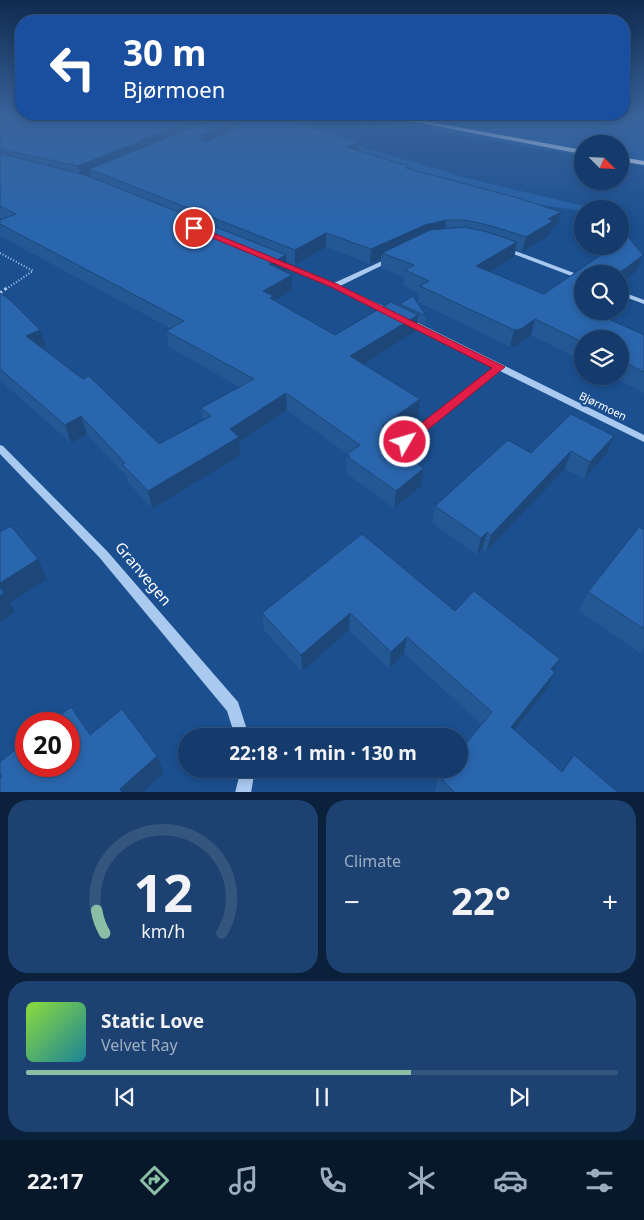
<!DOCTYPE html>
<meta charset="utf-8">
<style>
:root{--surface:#143b6b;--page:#1d4271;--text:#f1f3f6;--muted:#9dadc1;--line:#33557e;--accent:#8abfa5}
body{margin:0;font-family:"Noto Sans",sans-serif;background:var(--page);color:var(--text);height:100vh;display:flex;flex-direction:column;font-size:19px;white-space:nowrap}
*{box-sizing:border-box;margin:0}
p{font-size:16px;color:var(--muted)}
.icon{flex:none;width:28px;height:28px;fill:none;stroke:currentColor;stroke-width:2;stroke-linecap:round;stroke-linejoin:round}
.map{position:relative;height:792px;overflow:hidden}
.details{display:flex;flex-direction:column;gap:8px;padding:8px;background:#0b203b;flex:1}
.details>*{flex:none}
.top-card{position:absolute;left:15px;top:15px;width:615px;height:105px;border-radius:20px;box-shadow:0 2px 8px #0003,0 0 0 1px var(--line);background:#1a4fa0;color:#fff;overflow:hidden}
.needle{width:32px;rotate:114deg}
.fabs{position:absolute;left:574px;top:135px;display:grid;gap:10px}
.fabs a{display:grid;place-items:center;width:55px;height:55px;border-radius:50%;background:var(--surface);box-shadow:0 2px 8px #0003,0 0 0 1px var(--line);font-size:25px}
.speed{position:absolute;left:15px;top:712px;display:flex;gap:10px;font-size:25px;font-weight:700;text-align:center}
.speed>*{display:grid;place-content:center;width:65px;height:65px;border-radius:50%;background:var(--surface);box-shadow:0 2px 8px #0003,0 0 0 1px var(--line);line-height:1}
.speed .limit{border:8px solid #d22;background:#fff;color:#111}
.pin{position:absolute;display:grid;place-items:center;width:42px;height:42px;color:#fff;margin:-21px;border:2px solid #fff;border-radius:50%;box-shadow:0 1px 5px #0007}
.me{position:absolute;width:55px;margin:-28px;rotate:52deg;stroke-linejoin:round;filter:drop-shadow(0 0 4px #0008)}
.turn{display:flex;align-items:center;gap:18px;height:105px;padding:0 25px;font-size:22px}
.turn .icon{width:65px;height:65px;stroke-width:2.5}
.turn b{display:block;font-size:35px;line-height:42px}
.big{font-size:38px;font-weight:700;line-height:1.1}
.details .widget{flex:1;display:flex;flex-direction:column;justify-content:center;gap:8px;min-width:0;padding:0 18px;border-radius:20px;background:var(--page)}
.details .dial{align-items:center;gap:0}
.dial svg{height:130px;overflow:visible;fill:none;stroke:var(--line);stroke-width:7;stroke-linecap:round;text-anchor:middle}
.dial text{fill:var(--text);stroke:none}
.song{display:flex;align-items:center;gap:15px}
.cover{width:60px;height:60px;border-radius:8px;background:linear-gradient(135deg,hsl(90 70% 55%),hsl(190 70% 35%))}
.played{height:5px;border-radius:2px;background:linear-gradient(90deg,var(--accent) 65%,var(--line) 65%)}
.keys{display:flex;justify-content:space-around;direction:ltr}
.heat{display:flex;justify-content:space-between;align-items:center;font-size:28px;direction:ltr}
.details .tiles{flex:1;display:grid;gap:8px;grid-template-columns:1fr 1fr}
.widget:last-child{grid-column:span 2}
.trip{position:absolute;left:178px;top:728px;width:290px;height:50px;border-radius:25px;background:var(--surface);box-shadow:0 2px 8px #0003,0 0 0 1px var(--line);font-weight:700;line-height:50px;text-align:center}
.tab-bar{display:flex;height:80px;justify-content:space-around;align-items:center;background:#08182b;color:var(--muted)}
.tab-bar .icon{width:35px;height:35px}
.tab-bar .current{color:var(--accent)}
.tab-bar b{font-size:22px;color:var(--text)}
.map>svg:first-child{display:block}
</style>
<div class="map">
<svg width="644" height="793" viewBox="0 0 644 793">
<rect width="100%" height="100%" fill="#1b4f8f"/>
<g fill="#2461a8">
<polygon points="234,116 275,116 302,129 474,180 597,209 582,209 582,211 509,200"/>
<polygon points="348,116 644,116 644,166 620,162 620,144 582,144 582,156"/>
</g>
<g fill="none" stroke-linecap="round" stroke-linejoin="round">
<g stroke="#a9c9ee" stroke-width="2" stroke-dasharray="1 2" stroke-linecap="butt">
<polyline points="344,116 368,121"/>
<polyline points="0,253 33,271 6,289"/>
</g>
<polyline stroke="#a9c9ee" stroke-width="3" stroke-dasharray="2.5 3" stroke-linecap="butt" points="0,293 8,287"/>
<g fill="#a9c9ee" fill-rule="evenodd">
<polygon points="505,247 582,276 582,280 503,250 502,249"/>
<polygon points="391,257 393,258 393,260 340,286 394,311 395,313 391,315 322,282 274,262 277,260 279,261 334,283"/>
<polygon points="620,291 644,300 644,304 620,295"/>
<polygon points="404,319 410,319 644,435 644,442 500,371 408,444 402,444 400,442 402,440 494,368 404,323 403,321"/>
<polygon points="0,445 3,446 107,551 238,702 249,736 235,736 227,711 99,557 0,454"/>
<polygon points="241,769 255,769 251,793 235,793"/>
</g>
<g fill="#f0f6ff" fill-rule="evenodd">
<polygon points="383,116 398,116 582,150 582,154"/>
<polygon points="620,157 644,161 644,165 620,161"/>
</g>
</g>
<g fill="#245895">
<polygon points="0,116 272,116 352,140 358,143 358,151 409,166 409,169 518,198 561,212 557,226 551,230 550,235 522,252 516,250 514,257 490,272 544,294 614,246 620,246 620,242 628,237 643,255 637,271 620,284 620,274 582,274 582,311 591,311 644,335 644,393 611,376 620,376 620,339 582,339 582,361 531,335 517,346 510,347 418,302 419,293 403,285 404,277 381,268 381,259 370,264 326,247 295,265 287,262 287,270 284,271 292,275 292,290 274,300 335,335 391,302 400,306 400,304 413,296 426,316 425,325 417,322 416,331 364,364 420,399 418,416 394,433 408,443 406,457 424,468 421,486 394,508 347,474 347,472 346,471 347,454 287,410 239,442 241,455 152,509 128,482 126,476 87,434 71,443 0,380 0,293 10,300 40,330 46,346 42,348 83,379 89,376 159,444 203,420 201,408 239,387 169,347 166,331 170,328 0,236 0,220 3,219 0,218"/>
<polygon points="614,436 607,453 584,479 565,469 486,552 482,549 477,555 432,523 435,506 531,453"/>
<polygon points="644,530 644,648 640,653 579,611 588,592"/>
<polygon points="455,611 560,659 547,689 514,730 562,772 619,793 436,793 435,791 439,776 482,725 404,653 389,669 349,630 302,672 264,630 262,613"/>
</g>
<g fill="#1d4779">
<polygon points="204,116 222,116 223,121 198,131 196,120"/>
<polygon points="186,123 188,134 89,169 91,175 81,179 78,166"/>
<polygon points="230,124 231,136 203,152 201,140 202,135"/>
<polygon points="358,143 358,155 346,147"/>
<polygon points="561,212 557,226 551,230 550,235 522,252 526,237 548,219"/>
<polygon points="446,220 445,234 382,253 381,259 370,264 371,249 425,225"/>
<polygon points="326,233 326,247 295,265 295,250"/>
<polygon points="517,242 514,257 474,282 476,266"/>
<polygon points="286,255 287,270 270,280 269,264"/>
<polygon points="643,255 637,271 620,284 620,274 618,274"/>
<polygon points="292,275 292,290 274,301 263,291"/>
<polygon points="582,300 582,311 576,305"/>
<polygon points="418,315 416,331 350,373 350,356"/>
<polygon points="535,319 531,335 517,346 510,347 514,330"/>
<polygon points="40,330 46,346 32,352 26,336"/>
<polygon points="286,393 287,410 239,442 241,455 152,509 148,491 230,429"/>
<polygon points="420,399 418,416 380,443 382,426"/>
<polygon points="81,416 87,434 71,443 65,425"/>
<polygon points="614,436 607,453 584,479 590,462"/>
<polygon points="408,443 406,461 397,451"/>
<polygon points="571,451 565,469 486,552 491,535"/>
<polygon points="424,468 421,486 394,508 396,491"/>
<polygon points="487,532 482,549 477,555 481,538"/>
<polygon points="38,559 47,579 10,603 15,612 0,622 0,583"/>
<polygon points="350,613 349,630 302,672 301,655"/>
<polygon points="407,637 404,653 389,669 391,652"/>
<polygon points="560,659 552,676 551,669"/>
<polygon points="555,672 547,689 504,743 511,727"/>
<polygon points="157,756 164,773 142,793 122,793 120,789"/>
</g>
<g fill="#2a66ad" stroke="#1d4779">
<polygon points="0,116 158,116 186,123 78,166 0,149"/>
<polygon points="183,116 204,116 196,120"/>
<polygon points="224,116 272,116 352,140 358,143 346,147 409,166 406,168 518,198 561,212 548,219 553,221 526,237 492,226 465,220 446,220 425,225 371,249 326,233 295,250 89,169 211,120 230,124 202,135 201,140 207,141 237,129 236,119"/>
<polygon points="0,153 88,176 286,255 269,264 292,275 263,291 273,296 270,298 335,335 391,302 418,315 350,356 420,399 382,426 408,443 397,451 424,468 396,491 348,457 350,456 347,454 360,445 286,393 230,429 239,437 148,491 122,464 125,463 81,416 65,425 0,369 0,293 10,300 40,330 26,336 83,379 89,376 159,444 211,416 201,408 254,379 166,331 184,321 0,224 0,220 16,214 0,206"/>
<polygon points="465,227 487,232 517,242 476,266 544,294 614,246 620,246 620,242 628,237 643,255 618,274 582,274 582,300 576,305 582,307 582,311 591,311 644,335 644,372 620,360 620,339 582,339 582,342 535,319 521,329 514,330 420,286 429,281 405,270 414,265 382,253 430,230"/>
<polygon points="413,296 426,316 400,304"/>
<polygon points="571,414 614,436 590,462 571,451 491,535 487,532 481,538 435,506 508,440 531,453"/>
<polygon points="11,526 38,559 0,583 0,532"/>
<polygon points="639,527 644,530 644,629 588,592"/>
<polygon points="362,534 455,611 474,591 560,659 551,669 555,672 511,727 562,772 574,755 619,793 455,793 439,776 445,769 459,769 459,752 492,712 407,637 391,652 350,613 301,655 262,613"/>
<polygon points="0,586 4,593 0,596"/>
<polygon points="71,707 90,735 122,709 157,756 120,789 122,793 0,793 0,778 2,777 0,774 0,762 26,741 26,766 69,766 69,724 49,724"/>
</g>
<linearGradient id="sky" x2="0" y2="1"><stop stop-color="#0f2b4f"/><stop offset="0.51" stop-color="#39639b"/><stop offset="1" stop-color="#39639b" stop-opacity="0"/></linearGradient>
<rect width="644" height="227" fill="url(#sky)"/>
<polygon fill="#e11d48" stroke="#92132f" points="191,226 196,226 337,284 505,367 409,445 401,445 399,442 401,439 492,368 331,287 191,229"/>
<g text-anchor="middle" stroke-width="5" stroke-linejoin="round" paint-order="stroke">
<g font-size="11" fill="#fff" stroke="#1b4f8f">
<text transform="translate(603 406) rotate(26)" y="4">Bjørmoen</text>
</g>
<g font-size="15" fill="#fff" stroke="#1b4f8f">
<text transform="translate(143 574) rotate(50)" y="5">Granvegen</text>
</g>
</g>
</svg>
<div class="fabs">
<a><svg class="needle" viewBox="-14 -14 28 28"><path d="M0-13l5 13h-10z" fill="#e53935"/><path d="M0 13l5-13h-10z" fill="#9dadc1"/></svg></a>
<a><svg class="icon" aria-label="sound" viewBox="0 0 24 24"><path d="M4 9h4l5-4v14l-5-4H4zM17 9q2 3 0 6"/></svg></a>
<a><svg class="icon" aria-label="search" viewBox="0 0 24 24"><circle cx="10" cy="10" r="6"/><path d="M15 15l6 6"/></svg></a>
<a><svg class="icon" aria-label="layers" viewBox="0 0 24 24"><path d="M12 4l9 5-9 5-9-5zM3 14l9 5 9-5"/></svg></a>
</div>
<div class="speed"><div class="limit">20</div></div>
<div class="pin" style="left:194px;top:228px;background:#d93025"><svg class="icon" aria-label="arrive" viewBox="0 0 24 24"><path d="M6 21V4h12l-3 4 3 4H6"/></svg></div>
<svg class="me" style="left:405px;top:442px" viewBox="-20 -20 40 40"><circle r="17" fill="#e11d48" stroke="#fff" stroke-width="3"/><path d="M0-11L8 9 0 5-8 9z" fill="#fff"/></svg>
<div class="trip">22:18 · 1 min · 130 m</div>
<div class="top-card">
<div class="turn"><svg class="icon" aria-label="left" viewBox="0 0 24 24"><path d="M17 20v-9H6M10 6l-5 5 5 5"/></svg><div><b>30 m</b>Bjørmoen</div></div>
</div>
</div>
<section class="details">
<div class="tiles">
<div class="widget dial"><svg viewBox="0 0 100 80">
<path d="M14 69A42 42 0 1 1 86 69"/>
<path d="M14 69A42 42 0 0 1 9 55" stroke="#8abfa5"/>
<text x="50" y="56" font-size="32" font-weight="700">12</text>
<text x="50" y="72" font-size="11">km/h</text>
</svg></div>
<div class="widget"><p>Climate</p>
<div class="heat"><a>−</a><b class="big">22°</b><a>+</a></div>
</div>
<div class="widget">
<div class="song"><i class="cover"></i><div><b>Static Love</b><p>Velvet Ray</p></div></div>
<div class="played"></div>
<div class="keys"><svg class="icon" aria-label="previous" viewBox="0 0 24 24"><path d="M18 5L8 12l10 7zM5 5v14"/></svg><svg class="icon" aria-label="pause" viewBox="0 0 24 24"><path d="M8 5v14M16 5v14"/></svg><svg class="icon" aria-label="next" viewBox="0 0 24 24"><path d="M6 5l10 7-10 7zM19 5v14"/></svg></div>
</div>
</div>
</section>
<nav class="tab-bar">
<b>22:17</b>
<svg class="icon current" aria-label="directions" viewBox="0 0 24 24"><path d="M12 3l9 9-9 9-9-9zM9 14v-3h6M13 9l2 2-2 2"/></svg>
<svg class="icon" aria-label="music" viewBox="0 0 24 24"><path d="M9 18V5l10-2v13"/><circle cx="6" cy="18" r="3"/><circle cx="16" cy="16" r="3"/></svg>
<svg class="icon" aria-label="phone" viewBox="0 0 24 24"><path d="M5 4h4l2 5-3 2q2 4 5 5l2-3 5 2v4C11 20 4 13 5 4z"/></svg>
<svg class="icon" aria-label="climate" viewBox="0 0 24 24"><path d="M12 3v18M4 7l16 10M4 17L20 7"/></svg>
<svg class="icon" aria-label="car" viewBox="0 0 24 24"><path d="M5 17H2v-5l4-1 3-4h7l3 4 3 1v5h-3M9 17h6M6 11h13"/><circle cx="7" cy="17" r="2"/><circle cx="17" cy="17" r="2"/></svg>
<svg class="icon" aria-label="filters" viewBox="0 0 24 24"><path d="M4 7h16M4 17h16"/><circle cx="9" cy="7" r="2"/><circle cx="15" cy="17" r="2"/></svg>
</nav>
